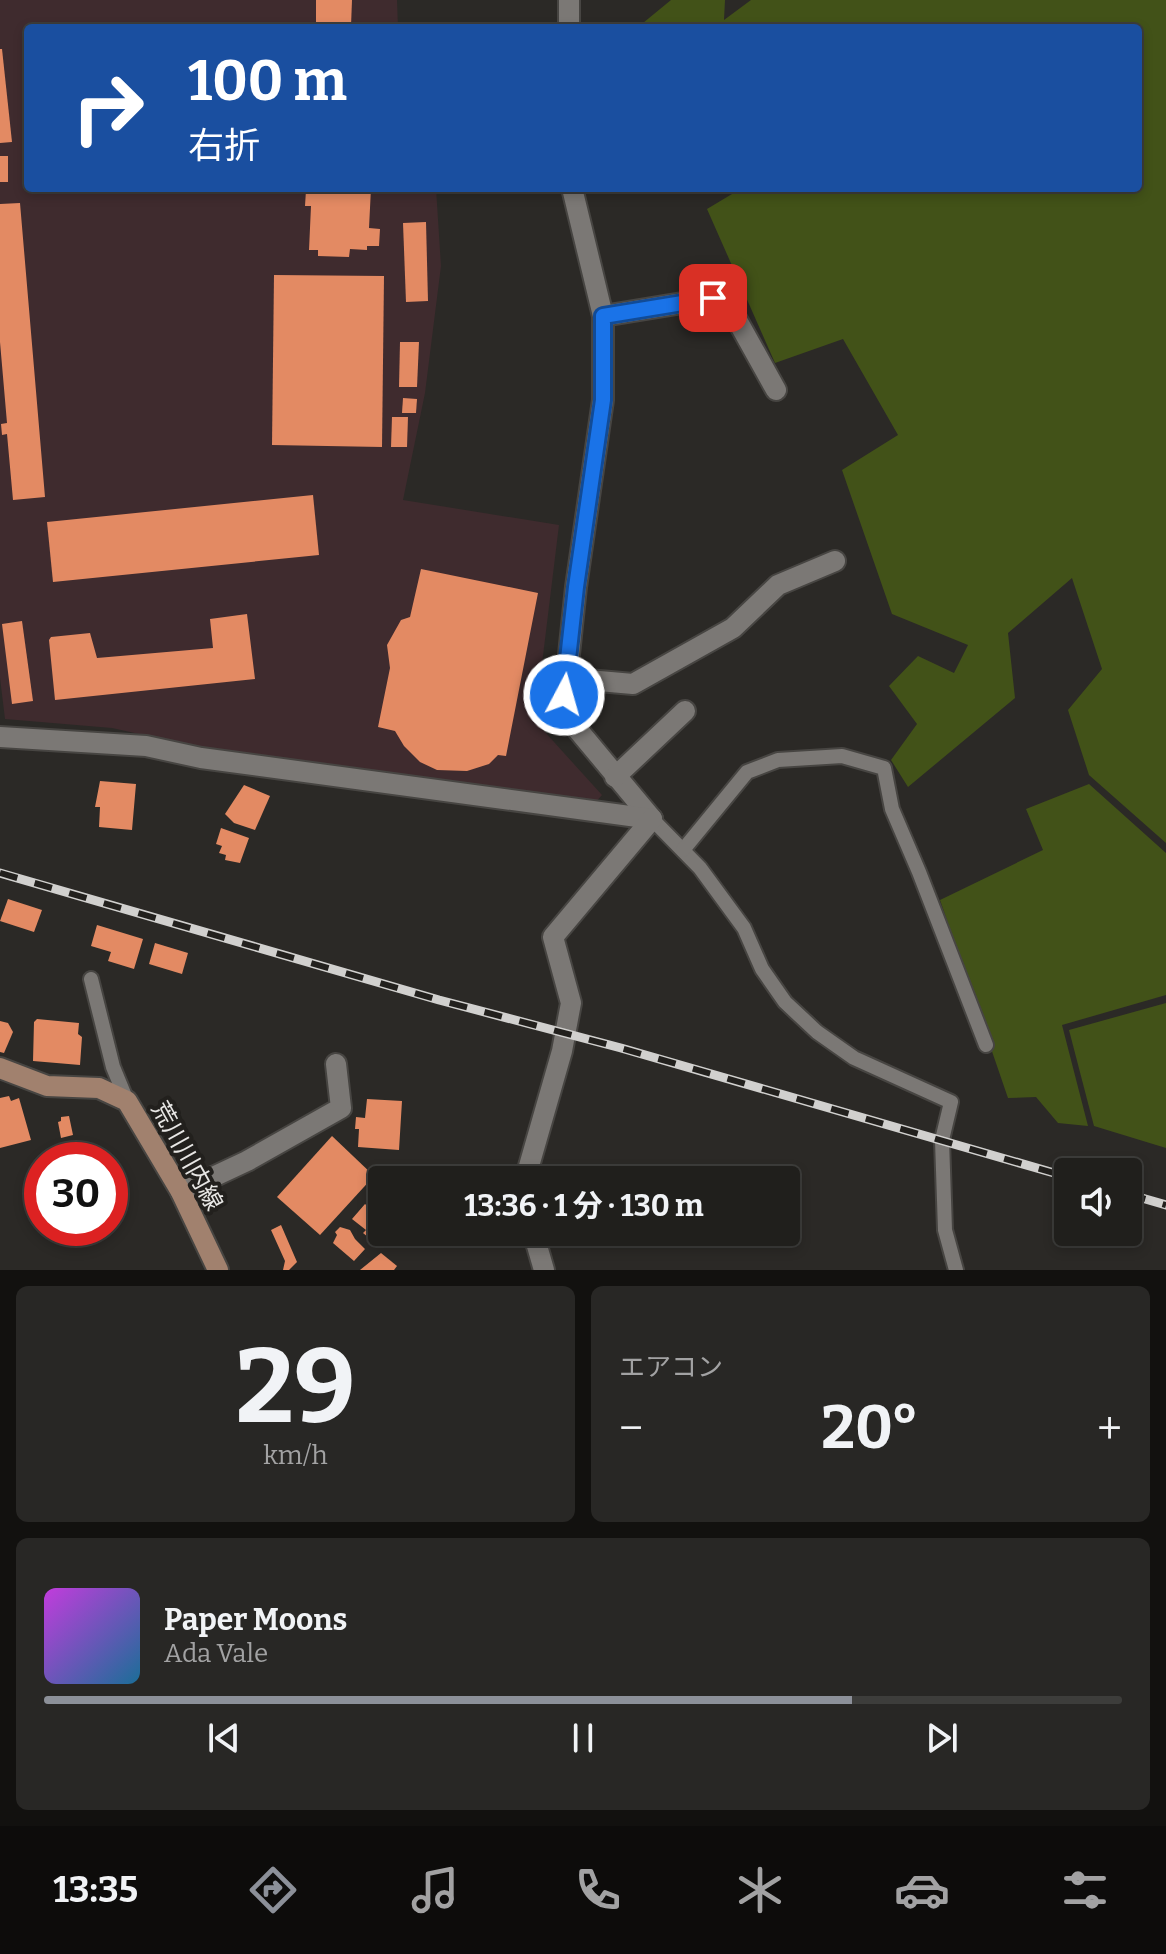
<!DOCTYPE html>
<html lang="ja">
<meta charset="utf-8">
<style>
:root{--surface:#201f1c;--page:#282725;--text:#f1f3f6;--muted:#a2a2a3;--line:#3d3d3b;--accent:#8c9099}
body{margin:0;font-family:Bitter,"Noto Sans JP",serif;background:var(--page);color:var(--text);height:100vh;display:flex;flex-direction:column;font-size:30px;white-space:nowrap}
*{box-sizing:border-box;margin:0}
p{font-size:26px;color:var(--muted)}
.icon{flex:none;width:44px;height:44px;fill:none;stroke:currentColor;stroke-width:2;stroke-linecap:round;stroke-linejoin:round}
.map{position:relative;height:1270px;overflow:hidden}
.side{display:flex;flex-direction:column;gap:16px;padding:16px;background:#12110f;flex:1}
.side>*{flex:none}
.guide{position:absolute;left:24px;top:24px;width:1118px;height:168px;border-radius:8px;box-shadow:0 4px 12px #0003,0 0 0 2px var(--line);background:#1a4fa0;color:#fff;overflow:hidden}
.fabs{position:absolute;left:1054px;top:1158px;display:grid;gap:16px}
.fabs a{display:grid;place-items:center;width:88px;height:88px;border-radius:8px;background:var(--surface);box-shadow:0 4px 12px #0003,0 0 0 2px var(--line);font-size:40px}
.speed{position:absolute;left:24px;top:1142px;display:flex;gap:16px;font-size:40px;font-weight:700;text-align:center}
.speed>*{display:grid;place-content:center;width:104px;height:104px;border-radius:50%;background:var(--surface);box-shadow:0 4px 12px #0003,0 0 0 2px var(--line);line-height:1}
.speed .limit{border:12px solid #d22;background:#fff;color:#111}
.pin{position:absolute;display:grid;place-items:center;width:68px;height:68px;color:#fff;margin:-34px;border-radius:16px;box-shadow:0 4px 12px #0006}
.me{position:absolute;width:88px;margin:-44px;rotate:6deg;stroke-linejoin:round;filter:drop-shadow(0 0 6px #0008)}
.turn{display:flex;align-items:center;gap:28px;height:168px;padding:0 32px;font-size:36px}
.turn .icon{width:104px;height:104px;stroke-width:2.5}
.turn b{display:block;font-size:56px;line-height:68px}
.big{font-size:60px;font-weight:700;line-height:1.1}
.side .tile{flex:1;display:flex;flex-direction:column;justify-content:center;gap:12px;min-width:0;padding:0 28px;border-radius:12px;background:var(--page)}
.side .dial{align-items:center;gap:0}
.dial b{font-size:104px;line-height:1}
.song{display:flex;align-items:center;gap:24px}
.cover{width:96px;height:96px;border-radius:12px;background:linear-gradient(135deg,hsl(290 70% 55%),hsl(200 70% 35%))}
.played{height:8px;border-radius:4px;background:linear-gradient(90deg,var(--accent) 75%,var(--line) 75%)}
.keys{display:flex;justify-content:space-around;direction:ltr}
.heat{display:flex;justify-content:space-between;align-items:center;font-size:44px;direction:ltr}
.side .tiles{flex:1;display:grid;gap:16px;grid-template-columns:1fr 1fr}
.tile:last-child{grid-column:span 2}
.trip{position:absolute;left:368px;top:1166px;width:432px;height:80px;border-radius:8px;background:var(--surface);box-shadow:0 4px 12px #0003,0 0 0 2px var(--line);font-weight:700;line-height:80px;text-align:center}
.dock{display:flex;height:128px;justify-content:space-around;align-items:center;background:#0d0c0b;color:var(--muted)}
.dock .icon{width:56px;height:56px}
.dock .current{color:var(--accent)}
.dock b{font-size:36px;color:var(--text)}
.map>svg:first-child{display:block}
</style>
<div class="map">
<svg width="1166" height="1270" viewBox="0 0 1166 1270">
<rect width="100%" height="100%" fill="#2b2926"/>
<polygon fill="#3f2b2e" points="0,0 397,0 398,28 28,28 28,188 436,188 441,266 425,393 403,500 559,525 535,721 602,795 594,804 230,754 112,728 5,719 0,678"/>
<g fill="#425218">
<polygon points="671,0 725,0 724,20 751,0 1166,0 1166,843 1089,775 1068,710 1102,669 1072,578 1008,633 1015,698 908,787 891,760 917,724 889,686 918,656 954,673 968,645 892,614 842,470 898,435 843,339 775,363 707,209 732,194 731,188 1138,188 1138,28 646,28 643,23"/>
<polygon points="1089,784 1166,853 1166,995 1062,1025 1088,1126 1058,1123 1036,1097 1008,1098 940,900 1043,850 1026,809"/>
<polygon points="1166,1003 1166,1148 1094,1126 1069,1030"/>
</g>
<g fill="#e38a63">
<polygon points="316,0 352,0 351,26 316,25"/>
<polygon points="0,49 2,49 12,142 0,143"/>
<rect x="0" y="156" width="8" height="26"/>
<polygon points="309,188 371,188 369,228 380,229 379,246 367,246 367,250 350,249 349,257 318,256 318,250 309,250 311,206 305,206 306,190"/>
<polygon points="20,203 45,497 13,500 7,434 2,435 1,424 7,423 0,342 0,204"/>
<polygon points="426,222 428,301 406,302 403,223"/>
<polygon points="274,275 384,276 382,447 272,445"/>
<polygon points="400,342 419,342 417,387 399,387"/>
<polygon points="403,398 417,399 416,413 402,413"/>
<polygon points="392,417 408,417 407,447 391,447"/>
<polygon points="313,495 319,555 53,582 47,522"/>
<polygon points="421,569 538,593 506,756 498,755 489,764 467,771 437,770 420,762 404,746 395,731 378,727 390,668 387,645 401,620 410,617"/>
<polygon points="247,614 255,679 55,700 49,640 51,637 90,633 97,658 213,648 210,619"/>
<polygon points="22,621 33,701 12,704 2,624"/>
<polygon points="100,781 136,784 132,830 99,827 100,807 95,807"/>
<polygon points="244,785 270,796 255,830 234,823 225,814"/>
<polygon points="221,828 249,838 240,863 225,860 226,855 219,853 222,846 216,844"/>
<polygon points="8,899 42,910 34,932 0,921"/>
<polygon points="97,925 143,939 134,969 108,961 111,952 91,946"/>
<polygon points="155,943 188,953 182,974 149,964"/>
<polygon points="37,1019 79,1023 78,1034 82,1037 80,1065 33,1061 34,1022"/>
<polygon points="0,1021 8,1023 13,1032 4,1053 0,1052"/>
<polygon points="9,1096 11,1101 19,1098 31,1140 0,1148 0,1098"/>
<polygon points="367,1099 402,1101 399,1150 358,1147 359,1129 355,1129 356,1117 365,1118"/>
<polygon points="69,1116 73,1135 61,1138 58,1122 61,1121 61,1117"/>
<polygon points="332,1136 374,1176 320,1235 277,1197"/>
<polygon points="365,1204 382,1219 382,1233 374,1242 363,1233 366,1230 352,1219"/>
<polygon points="281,1225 297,1262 289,1270 283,1270 285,1261 271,1230"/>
<polygon points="340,1227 350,1230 355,1239 365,1249 354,1261 333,1243 337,1235 335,1232"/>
<polygon points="468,1232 513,1232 514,1235 480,1246 477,1239 471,1241"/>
<polygon points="381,1253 397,1266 394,1270 360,1270"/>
</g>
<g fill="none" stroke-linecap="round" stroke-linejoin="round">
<g stroke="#474542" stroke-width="18">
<g id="service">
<polyline points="652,819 700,868 744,928 762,969 785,1002 817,1032 854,1058 951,1102 942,1140 945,1230 956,1270"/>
<polyline points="683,850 747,772 778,760 842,756 884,768 892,809 919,872 986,1045"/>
<polyline points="91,979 113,1067 127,1101"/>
</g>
</g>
<g stroke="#474542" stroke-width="24">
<g id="minor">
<polyline points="569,0 569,28"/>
<polyline points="572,188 603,316 603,400 576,587 563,712 652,819"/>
<polyline points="603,316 713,298 727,302 776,390"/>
<polyline points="565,678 633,684 733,628 778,585 835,561"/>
<polyline points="0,737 146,746 201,758 652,819"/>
<polyline points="615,777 685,711"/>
<polyline points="525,1180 562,1051 571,1003 553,937 652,819"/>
<polyline points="181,1192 247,1161 341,1108 336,1064"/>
<polyline points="533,1232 544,1270"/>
</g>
</g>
<g stroke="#474542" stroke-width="24">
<polyline id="secondary" points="0,1068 47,1086 99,1088 127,1101 181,1192 218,1270"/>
</g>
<use href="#service" stroke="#7b7875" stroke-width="14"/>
<use href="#minor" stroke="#7b7875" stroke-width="20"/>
<use href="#secondary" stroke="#a1816e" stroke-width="20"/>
<g stroke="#d1d0ce" stroke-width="9">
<g id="rail">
<polyline points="0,873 439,1000 621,1048 1068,1177"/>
<polyline points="1128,1194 1166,1205"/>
</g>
</g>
<use href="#rail" stroke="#22201d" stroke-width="6" stroke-dasharray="18" stroke-linecap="butt"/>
</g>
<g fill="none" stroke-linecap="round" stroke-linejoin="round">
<g stroke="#114b97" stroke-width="20">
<polyline id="route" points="564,695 576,587 603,400 603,316 713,298"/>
</g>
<use href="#route" stroke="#1a73e8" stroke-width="14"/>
</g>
<g text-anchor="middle" stroke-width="8" stroke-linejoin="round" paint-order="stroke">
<g font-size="24" fill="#e8e7e5" stroke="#22201d">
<text transform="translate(187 1156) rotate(61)" y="8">荒川川内線</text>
</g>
</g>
</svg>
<div class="fabs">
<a><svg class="icon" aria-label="sound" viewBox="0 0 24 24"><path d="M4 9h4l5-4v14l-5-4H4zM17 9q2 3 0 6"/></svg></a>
</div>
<div class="speed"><div class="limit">30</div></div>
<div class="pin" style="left:713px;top:298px;background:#d93025"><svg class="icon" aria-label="arrive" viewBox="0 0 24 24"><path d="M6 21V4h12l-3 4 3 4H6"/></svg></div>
<svg class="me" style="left:564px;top:695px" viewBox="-20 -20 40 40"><circle r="17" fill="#1a73e8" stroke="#fff" stroke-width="3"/><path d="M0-11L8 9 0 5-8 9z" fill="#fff"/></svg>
<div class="trip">13:36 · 1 分 · 130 m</div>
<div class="guide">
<div class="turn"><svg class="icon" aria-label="right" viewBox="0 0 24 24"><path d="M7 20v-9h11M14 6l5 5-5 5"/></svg><div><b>100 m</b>右折</div></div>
</div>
</div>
<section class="side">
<div class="tiles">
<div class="tile dial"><b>29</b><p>km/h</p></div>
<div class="tile"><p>エアコン</p>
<div class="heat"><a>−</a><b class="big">20°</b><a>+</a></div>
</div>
<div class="tile">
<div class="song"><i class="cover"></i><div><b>Paper Moons</b><p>Ada Vale</p></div></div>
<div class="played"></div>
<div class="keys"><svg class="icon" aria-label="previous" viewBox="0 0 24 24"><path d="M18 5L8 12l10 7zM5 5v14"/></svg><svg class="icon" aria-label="pause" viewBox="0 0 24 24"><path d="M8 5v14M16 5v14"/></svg><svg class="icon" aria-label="next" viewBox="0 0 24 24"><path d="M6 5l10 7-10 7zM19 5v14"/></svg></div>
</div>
</div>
</section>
<nav class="dock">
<b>13:35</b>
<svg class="icon current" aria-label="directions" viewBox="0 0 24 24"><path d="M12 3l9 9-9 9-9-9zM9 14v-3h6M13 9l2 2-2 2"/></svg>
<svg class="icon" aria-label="music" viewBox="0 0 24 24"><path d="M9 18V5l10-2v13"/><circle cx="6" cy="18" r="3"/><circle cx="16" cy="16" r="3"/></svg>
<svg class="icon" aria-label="phone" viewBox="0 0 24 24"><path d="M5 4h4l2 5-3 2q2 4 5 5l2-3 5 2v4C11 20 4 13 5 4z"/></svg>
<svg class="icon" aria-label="climate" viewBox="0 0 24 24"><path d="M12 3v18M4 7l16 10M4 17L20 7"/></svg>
<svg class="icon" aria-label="car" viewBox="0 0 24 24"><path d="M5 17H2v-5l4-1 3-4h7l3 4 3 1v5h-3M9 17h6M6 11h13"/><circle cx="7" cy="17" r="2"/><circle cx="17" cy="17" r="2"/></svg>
<svg class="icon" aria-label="filters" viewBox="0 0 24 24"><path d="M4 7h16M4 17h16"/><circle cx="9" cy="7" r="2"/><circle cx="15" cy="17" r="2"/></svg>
</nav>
